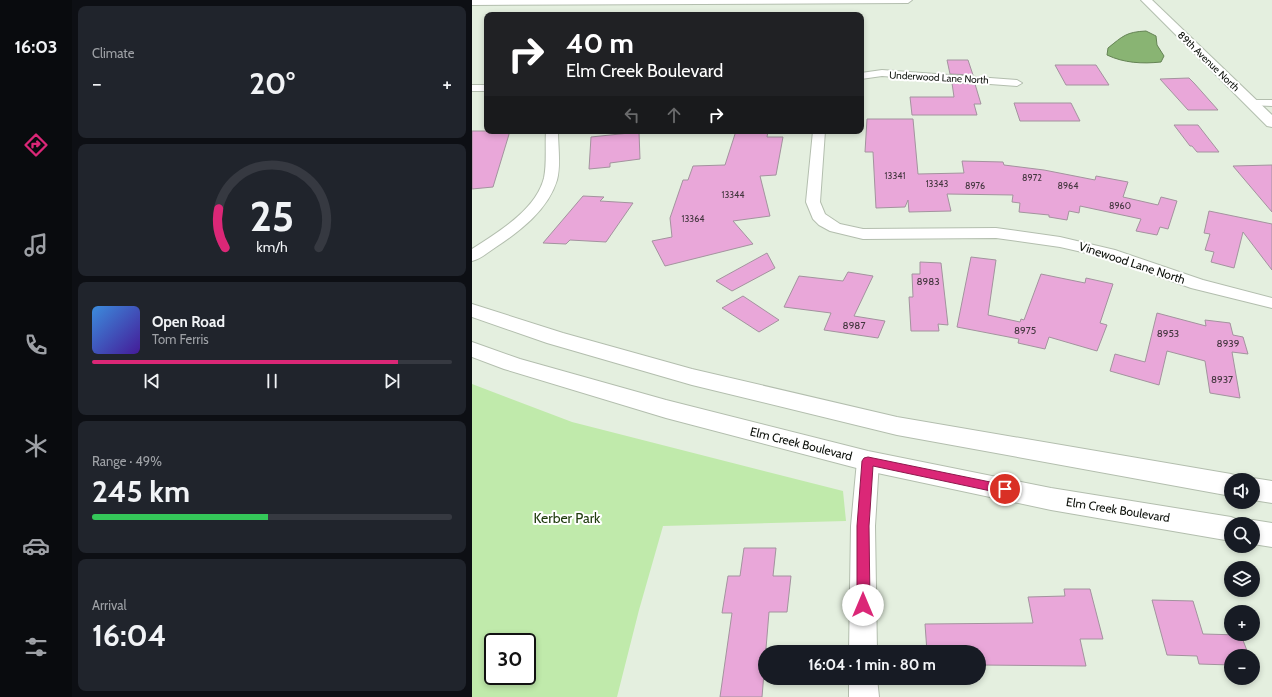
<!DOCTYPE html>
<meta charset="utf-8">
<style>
:root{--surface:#171b24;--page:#20242c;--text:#f1f3f6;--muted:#9ea1a6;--line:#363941;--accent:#db2777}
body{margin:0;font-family:Cabin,sans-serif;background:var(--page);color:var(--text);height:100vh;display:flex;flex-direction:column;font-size:15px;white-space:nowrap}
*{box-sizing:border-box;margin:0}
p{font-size:13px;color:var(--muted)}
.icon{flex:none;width:22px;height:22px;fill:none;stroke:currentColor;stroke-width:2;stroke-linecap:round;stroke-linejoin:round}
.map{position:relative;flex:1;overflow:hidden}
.details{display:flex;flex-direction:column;gap:6px;padding:6px;background:#0d0f14;width:400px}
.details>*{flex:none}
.guide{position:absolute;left:12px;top:12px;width:380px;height:122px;border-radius:8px;box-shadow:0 2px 6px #0003;background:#202124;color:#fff;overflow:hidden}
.controls{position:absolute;left:752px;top:473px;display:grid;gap:8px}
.controls a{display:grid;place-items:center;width:36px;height:36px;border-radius:50%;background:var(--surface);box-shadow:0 2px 6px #0003;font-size:20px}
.speed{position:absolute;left:12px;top:633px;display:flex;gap:8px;font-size:20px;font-weight:700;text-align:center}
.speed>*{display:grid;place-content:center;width:52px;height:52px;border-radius:50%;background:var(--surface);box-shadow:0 2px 6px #0003;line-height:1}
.speed .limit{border:2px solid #111;border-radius:6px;background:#fff;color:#111}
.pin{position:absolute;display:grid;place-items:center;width:34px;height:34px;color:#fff;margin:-17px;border:2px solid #fff;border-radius:50%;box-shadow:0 1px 4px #0007}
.me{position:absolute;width:44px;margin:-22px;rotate:0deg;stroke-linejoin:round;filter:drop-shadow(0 0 3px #0008)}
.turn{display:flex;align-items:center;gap:14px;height:84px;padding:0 16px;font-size:18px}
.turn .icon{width:52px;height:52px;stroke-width:2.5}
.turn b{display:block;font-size:28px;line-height:34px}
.lanes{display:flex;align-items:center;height:38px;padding:0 16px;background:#0003;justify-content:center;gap:20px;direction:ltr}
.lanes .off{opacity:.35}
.big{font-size:30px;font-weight:800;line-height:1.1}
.details .card{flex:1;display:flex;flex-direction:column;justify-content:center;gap:6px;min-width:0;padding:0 14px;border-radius:8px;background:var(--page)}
.details .dial{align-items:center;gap:0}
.dial svg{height:104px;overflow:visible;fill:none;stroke:var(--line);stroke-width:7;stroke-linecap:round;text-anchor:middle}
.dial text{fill:var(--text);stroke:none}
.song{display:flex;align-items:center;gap:12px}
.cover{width:48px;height:48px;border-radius:6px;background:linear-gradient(135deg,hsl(210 70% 55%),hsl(260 70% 35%))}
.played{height:4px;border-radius:2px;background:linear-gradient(90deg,var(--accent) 85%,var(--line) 85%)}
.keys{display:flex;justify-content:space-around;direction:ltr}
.heat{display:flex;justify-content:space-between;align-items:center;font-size:22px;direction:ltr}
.charge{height:6px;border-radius:3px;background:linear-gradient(90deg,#34c759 49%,var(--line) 0)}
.trip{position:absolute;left:286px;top:645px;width:228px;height:40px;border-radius:20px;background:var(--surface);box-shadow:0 2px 6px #0003;font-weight:800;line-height:40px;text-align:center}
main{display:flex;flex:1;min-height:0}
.tabs{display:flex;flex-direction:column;width:72px;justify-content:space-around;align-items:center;background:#090b0e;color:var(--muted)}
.tabs .icon{width:28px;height:28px}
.tabs .selected{color:var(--accent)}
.tabs b{font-size:18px;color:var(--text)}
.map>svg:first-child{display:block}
</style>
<main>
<nav class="tabs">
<b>16:03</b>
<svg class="icon selected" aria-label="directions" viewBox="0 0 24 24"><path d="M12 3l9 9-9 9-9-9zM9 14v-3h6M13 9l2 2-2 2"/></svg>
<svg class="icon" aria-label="music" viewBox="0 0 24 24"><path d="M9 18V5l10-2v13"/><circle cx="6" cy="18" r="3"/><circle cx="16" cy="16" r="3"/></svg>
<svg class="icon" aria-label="phone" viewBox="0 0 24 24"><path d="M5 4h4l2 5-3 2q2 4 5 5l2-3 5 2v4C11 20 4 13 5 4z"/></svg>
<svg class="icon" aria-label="climate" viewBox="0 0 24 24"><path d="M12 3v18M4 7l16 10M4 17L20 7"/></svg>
<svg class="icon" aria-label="car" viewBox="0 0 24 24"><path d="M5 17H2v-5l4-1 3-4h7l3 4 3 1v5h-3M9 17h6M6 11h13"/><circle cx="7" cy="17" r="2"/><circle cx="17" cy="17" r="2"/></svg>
<svg class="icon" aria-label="filters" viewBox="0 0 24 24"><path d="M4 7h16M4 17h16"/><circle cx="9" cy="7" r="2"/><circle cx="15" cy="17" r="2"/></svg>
</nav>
<section class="details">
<div class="card"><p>Climate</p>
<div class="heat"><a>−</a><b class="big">20°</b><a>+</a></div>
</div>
<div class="card dial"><svg viewBox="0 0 100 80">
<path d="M14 69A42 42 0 1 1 86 69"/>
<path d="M14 69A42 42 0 0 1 9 39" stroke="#db2777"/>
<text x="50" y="56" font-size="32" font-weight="700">25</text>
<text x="50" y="72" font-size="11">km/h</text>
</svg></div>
<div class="card">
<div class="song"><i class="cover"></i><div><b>Open Road</b><p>Tom Ferris</p></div></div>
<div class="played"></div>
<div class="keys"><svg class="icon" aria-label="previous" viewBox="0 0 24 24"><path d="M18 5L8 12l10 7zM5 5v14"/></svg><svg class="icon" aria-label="pause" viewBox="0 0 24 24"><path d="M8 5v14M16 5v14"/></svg><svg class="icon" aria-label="next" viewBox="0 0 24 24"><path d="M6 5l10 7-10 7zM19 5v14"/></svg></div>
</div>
<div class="card"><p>Range · 49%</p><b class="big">245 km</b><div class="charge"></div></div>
<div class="card"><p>Arrival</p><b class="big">16:04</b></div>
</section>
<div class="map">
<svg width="800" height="697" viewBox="0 0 800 697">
<rect width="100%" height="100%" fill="#e4efdf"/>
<path fill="#c0eaab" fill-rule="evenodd" d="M0,384L100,422L371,491L374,521L191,526L167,610L145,697H0ZM21,642H55V676H21Z"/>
<path fill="#89b473" stroke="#648354" d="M674,31L684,36L685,45L692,56L689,62C670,64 652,63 635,55L636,48C651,36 654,32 674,31Z"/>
<g fill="#e9a7d9" stroke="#a3939e">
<polygon points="475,60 496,60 501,75 478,74"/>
<polygon points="583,65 624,65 637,85 594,85"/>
<polygon points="717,78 722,83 746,110 716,110 688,79"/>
<polygon points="480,83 503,84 509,104 502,104 505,115 440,115 438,97 482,97"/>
<polygon points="542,103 599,103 608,121 548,121"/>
<polygon points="395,119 441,119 446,174 492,173 490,161 531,162 532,165 572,170 623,180 624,176 656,182 651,197 686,205 689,197 705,201 696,229 688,227 685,235 664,231 669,219 608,206 607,213 597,211 595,220 577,217 577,215 547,212 548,203 540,202 541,195 475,194 479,211 437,212 436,200 433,207 404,208 401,152 393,152"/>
<polygon points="702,125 726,125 747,152 725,152 720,146 718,146"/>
<polygon points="0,131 38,131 21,187 0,189"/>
<polygon points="264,131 296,131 295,137 311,137 304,175 288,176 298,216 261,221 281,244 193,266 180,241 200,237 198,218 211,180 216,180 221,166 253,165"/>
<polygon points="167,132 168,159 138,163 138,167 117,169 119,137"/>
<polygon points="800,165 800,212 761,166"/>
<polygon points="111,196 132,197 128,201 161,203 134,242 98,240 94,244 71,243"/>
<polygon points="737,211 800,224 800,270 771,232 762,268 739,262 742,252 733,250 738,234 732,233"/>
<polygon points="295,253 303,268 260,291 244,281"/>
<polygon points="499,257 524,260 516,315 548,322 549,319 552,320 569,274 613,283 614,278 641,284 628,323 635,325 625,351 577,337 573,349 546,343 547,339 485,327"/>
<polygon points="448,262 469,263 476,325 466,324 467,331 439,331 437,297 441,297 440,274 448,274"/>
<polygon points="376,272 401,276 382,316 413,321 406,338 352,330 359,313 312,307 327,276 371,281"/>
<polygon points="271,296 307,320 287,332 250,308"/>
<polygon points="685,313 734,326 733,320 758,323 761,335 771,337 776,354 760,352 768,398 738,393 733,361 695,351 687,385 638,371 643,354 673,362"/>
<polygon points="272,548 304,548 301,576 319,576 315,612 297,612 290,697 248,697 260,613 250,613 256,576 268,576"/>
<polygon points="592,589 618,589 631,639 608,639 614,666 507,665 507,652 455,652 453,624 561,623 556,597 593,596"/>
<polygon points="680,600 721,601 731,634 769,635 777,656 759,656 759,665 727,664 725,656 695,655"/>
</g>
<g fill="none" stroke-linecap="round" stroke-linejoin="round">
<g stroke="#b3beae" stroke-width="2">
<g id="minor">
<polygon points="0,0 440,0 436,3 0,5"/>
<polygon points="410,70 545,80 550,83 545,86 410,76 389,79 389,73"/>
<rect x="0" y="85" width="15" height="6"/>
<polygon points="780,100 800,100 800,106 776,105 774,103 776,101"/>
<path d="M74,131H86C86,147 89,165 85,180C76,210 48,231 24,247C16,252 9,259 0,261V249C26,232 64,210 72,178C75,163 73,146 74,131Z"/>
<polygon points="341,131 353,131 348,202 353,214 368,224 391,229 524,228 588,237 643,250 731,280 800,298 800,308 719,288 632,257 588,247 524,238 391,239 358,231 347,225 341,219 334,202"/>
<polygon points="396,452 404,455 407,461 403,526 405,652 377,652 379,526 385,461 388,455"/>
<polygon points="377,678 405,678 407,697 377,697"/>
</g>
</g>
<g stroke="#b3beae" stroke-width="2">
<polygon id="tertiary" points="669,0 680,0 800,115 800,127 795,126"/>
</g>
<g stroke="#b3beae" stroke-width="2">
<g id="secondary">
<polygon points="0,304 91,333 220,369 425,417 759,474 768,477 770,480 759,480 759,496 425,435 220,385 75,343 0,317"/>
<polygon points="0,342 48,359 194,400 396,451 579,488 759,517 769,521 771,524 781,520 800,523 800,547 781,544 781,524 759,524 759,541 579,510 396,471 194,418 32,369 0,357"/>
<polygon points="781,478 800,481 800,503 781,500 781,480 776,480"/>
</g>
</g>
<use href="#minor" fill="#fff" fill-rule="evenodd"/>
<use href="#tertiary" fill="#fff" fill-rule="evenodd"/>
<use href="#secondary" fill="#fff" fill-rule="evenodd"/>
</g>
<polygon fill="#db2777" stroke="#8e194d" points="396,457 533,485 537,486 539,489 537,493 533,494 401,466 397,526 398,605 396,609 391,611 387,609 385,605 385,526 390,461 392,458"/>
<g text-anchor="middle" stroke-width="4" stroke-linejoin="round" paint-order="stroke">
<g font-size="9" fill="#43363e">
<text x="423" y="179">13341</text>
<text x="560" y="181">8972</text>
<text x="465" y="187">13343</text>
<text x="503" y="189">8976</text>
<text x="596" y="189">8964</text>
<text x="261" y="198">13344</text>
<text x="648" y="209">8960</text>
<text x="221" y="222">13364</text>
</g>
<g font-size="10" fill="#0c100a" stroke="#fff">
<text transform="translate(737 61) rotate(44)" y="4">89th Avenue North</text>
<text transform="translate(467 77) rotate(3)" y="4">Underwood Lane North</text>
</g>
<g font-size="10" fill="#43363e">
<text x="456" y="285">8983</text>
<text x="382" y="329">8987</text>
<text x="553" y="334">8975</text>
<text x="696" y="337">8953</text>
<text x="756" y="347">8939</text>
<text x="750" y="383">8937</text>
</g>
<g font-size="12" fill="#0c100a" stroke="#fff">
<text transform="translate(660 263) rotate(18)" y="4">Vinewood Lane North</text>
<text transform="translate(329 444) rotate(14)" y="4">Elm Creek Boulevard</text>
<text transform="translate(646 510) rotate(9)" y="4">Elm Creek Boulevard</text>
</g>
<g font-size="14" fill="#213d0f" stroke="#fff">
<text x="95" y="523">Kerber Park</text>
</g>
</g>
</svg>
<div class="controls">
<a><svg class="icon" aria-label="sound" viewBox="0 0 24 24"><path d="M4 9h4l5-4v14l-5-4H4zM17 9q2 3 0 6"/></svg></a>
<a><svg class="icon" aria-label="search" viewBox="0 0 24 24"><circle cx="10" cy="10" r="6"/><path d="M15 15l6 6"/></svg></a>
<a><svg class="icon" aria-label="layers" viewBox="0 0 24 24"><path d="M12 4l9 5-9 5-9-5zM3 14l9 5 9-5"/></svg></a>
<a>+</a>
<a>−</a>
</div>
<div class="speed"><div class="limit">30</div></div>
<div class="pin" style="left:533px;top:489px;background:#d93025"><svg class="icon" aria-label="arrive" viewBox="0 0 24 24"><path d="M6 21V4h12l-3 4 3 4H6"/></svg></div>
<svg class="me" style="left:391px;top:605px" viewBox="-20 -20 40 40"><circle r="19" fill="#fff"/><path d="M0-13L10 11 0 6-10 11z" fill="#db2777"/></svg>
<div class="trip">16:04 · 1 min · 80 m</div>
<div class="guide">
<div class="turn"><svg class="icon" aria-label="right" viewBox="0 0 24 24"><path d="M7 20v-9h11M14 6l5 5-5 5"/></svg><div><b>40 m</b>Elm Creek Boulevard</div></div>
<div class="lanes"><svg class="icon off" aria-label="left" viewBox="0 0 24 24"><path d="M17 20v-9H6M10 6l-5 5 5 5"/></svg><svg class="icon off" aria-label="ahead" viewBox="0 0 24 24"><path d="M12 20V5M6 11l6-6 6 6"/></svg><svg class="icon" aria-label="right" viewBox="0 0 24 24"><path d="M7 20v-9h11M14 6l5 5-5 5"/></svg></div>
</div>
</div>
</main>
